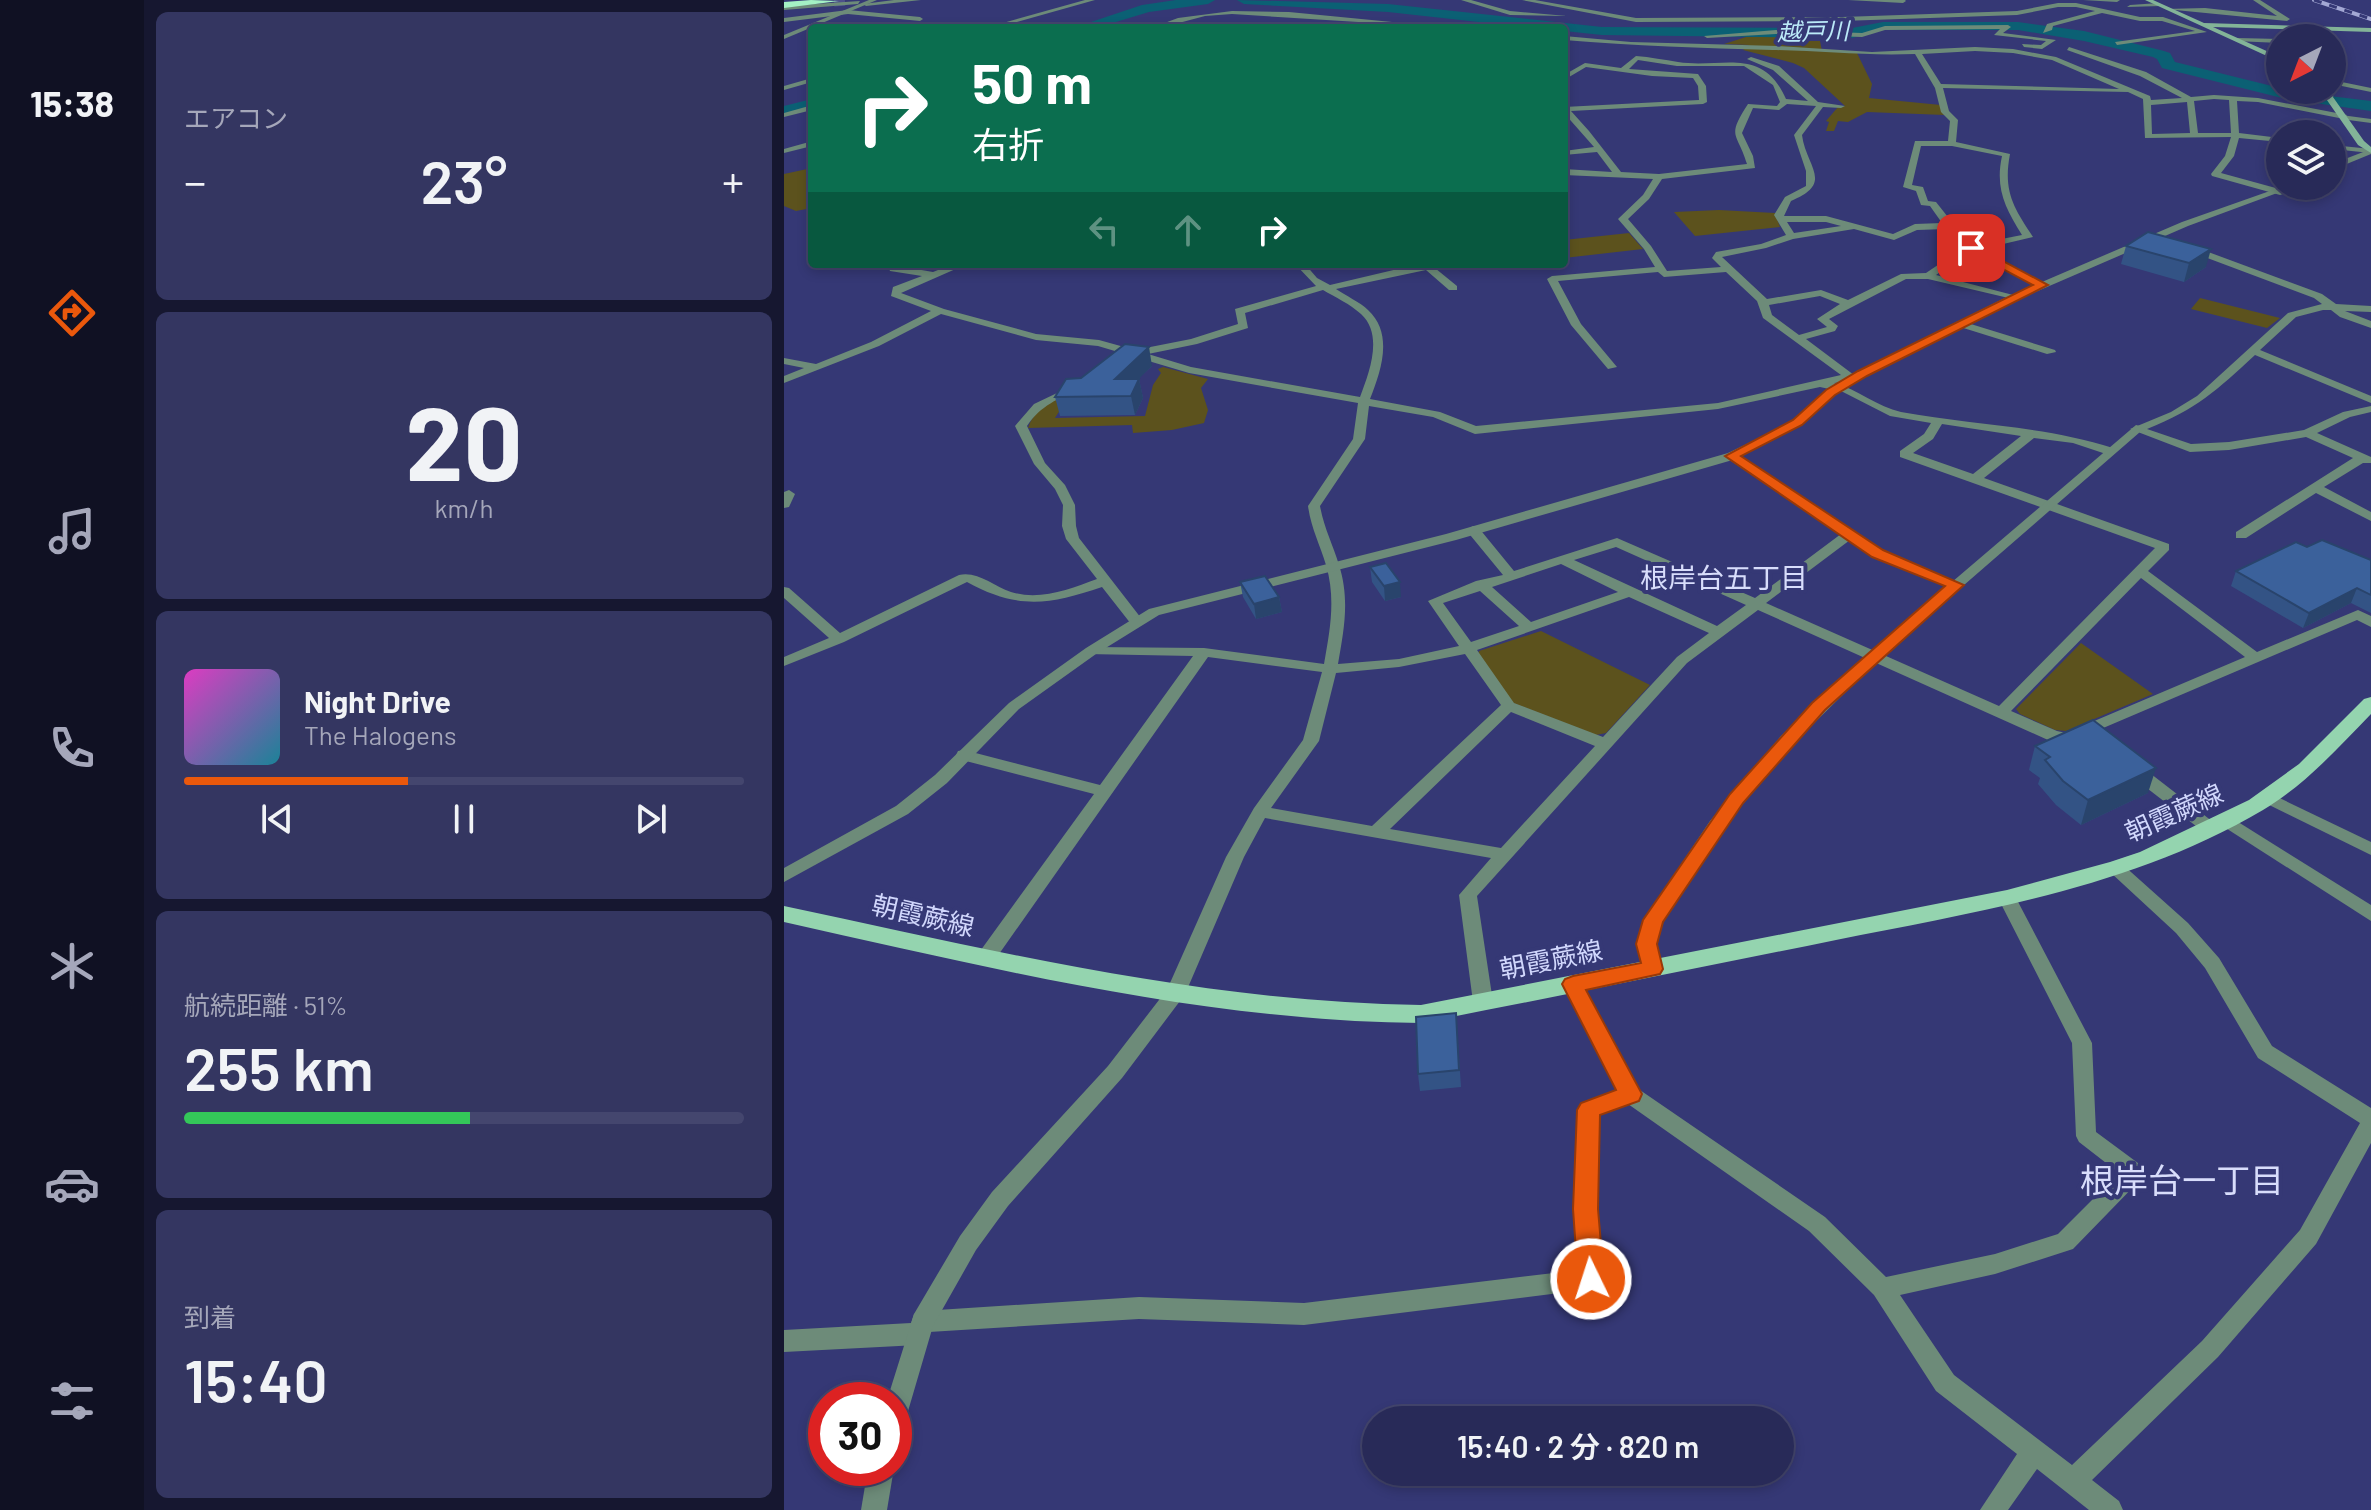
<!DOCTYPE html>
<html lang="ja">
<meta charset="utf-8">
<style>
:root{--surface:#282a58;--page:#343661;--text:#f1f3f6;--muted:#a5a7ba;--line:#44466e;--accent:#ea580c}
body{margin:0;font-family:Barlow,"Noto Sans JP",sans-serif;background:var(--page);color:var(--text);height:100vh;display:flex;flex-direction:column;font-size:30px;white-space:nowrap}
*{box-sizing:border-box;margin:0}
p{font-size:26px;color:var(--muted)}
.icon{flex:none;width:44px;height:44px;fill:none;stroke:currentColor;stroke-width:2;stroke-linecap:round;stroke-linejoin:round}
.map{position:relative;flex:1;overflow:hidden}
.sheet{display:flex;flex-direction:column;gap:12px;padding:12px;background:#161730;width:640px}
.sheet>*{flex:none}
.guide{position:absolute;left:24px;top:24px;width:760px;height:244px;border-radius:8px;box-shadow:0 4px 12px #0003,0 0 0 2px var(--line);background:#0b6e4f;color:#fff;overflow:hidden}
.needle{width:52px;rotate:222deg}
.controls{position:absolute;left:1482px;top:24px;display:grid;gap:16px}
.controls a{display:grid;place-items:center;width:80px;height:80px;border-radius:50%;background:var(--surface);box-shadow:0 4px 12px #0003,0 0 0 2px var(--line);font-size:40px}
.speed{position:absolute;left:24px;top:1382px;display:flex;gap:16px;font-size:40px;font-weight:700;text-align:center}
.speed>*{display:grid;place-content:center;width:104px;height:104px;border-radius:50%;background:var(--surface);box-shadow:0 4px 12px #0003,0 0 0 2px var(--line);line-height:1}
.speed .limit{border:12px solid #d22;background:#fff;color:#111}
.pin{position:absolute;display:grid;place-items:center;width:68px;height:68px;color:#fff;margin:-34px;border-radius:16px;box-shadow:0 4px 12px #0006}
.me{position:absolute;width:88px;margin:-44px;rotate:356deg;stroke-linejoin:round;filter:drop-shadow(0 0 6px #0008)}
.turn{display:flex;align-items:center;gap:28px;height:168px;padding:0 32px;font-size:36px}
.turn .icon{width:104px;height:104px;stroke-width:2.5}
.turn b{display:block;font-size:56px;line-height:68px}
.lanes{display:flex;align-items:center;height:76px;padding:0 32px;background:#0003;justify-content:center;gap:40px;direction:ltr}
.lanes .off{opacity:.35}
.big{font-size:60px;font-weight:600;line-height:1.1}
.sheet .tile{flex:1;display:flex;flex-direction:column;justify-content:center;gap:12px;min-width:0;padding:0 28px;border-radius:12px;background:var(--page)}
.sheet .dial{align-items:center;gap:0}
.dial b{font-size:104px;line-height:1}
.song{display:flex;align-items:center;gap:24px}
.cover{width:96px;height:96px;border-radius:12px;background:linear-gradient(135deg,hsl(310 70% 55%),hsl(190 70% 35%))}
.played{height:8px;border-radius:4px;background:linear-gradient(90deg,var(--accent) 40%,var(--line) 40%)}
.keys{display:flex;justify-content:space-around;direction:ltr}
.heat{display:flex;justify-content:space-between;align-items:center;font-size:44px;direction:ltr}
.charge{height:12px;border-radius:6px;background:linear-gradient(90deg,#34c759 51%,var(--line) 0)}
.trip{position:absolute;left:578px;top:1406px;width:432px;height:80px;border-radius:40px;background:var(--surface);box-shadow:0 4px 12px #0003,0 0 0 2px var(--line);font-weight:600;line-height:80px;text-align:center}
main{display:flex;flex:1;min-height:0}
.dock{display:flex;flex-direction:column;width:144px;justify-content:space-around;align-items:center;background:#101123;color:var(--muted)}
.dock .icon{width:56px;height:56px}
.dock .selected{color:var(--accent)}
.dock b{font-size:36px;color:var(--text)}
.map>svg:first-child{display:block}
</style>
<main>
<nav class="dock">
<b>15:38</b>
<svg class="icon selected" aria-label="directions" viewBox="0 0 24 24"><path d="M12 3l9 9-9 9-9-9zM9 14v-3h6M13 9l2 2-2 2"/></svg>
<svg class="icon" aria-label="music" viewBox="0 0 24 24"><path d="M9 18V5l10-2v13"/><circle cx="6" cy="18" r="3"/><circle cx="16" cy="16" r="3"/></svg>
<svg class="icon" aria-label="phone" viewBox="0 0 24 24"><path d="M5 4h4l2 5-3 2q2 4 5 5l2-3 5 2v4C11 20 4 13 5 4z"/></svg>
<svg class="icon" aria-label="climate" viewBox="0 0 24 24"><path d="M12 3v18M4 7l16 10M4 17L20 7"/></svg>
<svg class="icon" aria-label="car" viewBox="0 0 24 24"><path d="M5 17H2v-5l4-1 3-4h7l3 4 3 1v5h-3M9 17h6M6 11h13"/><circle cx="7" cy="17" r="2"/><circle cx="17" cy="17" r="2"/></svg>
<svg class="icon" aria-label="filters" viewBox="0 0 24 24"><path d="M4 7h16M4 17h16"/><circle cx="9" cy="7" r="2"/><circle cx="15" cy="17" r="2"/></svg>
</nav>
<section class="sheet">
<div class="tile"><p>エアコン</p>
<div class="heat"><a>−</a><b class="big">23°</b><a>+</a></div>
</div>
<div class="tile dial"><b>20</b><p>km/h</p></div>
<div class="tile">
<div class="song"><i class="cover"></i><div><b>Night Drive</b><p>The Halogens</p></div></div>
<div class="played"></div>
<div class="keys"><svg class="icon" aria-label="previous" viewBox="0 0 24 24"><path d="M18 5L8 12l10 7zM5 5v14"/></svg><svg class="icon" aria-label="pause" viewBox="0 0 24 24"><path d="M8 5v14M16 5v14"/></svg><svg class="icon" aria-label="next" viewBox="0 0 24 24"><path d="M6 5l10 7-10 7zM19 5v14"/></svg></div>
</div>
<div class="tile"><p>航続距離 · 51%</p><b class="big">255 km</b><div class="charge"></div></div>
<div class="tile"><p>到着</p><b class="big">15:40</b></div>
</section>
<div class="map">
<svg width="1587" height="1510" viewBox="0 0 1587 1510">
<rect width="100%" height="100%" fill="#353875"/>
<g fill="#5c521d">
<polygon points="1004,36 1007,41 1036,41 1038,51 1073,53 1088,84 1085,98 1157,105 1161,115 1083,112 1064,122 1054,121 1050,131 1042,131 1045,122 1042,121 1054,107 1061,106 1020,68 1009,63 959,50 965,45 940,44 962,37"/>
<polygon points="28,168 28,208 12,211 0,206 0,174"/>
<polygon points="935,210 991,213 996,227 911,236 890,212"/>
<polygon points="845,233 859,249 780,258 780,240"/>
<polygon points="1416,298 1496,318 1483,328 1407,309"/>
<path d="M379,367L424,379L417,388L424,410L420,423L388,430L349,433L348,425L244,428C250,410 266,400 285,396L271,418L361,416L369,385L377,373L374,369Z"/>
<polygon points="757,631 866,685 822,733 812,735 729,703 694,656 695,651"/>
<polygon points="1297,643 1369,694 1282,731 1271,730 1236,714 1232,709"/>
</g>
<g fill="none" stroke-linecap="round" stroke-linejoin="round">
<g fill="#0b6074" fill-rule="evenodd">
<polygon points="392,0 431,0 424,4 365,12 312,28 289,28 358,5"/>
<polygon points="453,0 604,4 818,27 1068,28 1099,22 1234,22 1300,31 1380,51 1386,53 1391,62 1496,88 1496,90 1587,101 1587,111 1502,99 1378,68 1373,59 1369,57 1300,41 1234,30 1099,30 1068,38 818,35 780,31 780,28 749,28 604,12 460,4"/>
<polygon points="28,99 28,109 0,116 0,106"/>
</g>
<polyline stroke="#4c5089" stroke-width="11" stroke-dasharray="11 5" stroke-linecap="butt" points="50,1 65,0"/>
<g fill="#6d8b79" fill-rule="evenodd">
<polygon points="110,0 137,0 82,6 79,4"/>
<polygon points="301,0 311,0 212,28 201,28"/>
<polygon points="677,0 687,0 726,11 783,16 726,15"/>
<polygon points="738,0 751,0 852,18 1058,17 1233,11 1274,3 1292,3 1356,17 1379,17 1423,32 1333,45 1331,42 1411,31 1378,21 1356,21 1318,13 1269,26 1268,30 1259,33 1263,24 1311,11 1292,7 1274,7 1233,15 1058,21 852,22"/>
<polygon points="1064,0 1121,0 1122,1 1119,3"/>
<polygon points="1299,0 1336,0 1333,2"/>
<polygon points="1469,0 1476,0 1506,19 1503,21 1381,9 1421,8 1493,16"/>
<polygon points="1375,3 1377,6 1343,7 1346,5"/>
<polygon points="64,10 136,17 139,19 136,21 64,14 0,22 0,18"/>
<polygon points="448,11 505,12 670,28 448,14 421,16 376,28 367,28 394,18"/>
<polygon points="1224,25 1227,27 1219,33 1272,40 1258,49 1240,47 1238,44 1257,45 1262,41 1210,35 1216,29 1101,30 1078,37 992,34 923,38 920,36 992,30 1078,33 1101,26"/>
<path d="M780,36L847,42L994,46L1088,52L1191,47L1229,49L1272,57L1366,96L1367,100L1398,98L1356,76L1283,50L1285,47L1362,72L1407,97L1430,95L1474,98L1563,115L1560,119L1474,102L1453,101L1455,133L1496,138V142L1455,138L1450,156L1437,173L1499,190V194L1496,195L1428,176L1427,174L1441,156L1447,137L1361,138L1359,99L1344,92L1159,88L1165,111L1174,120L1172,142L1226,154C1219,191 1229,207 1249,237L1198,249L1263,285L1254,287L1186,251L1152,275L1233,296V300L1144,279H1122L1045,319L1054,326L1051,331L1022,339L1074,378L1068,381L1050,383C1073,389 1094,407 1117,412C1188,425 1261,426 1329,448L1331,451L1325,455L1289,443L1250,438L1200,478L1385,544V550L1364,571L1473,652L1574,610L1587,616V627L1573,620L1284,743L1264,740L974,610L903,663L693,896L709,1002L706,1007L699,1009L692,1007L689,1002L675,895L707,858L481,818L460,857L402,992L399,997L392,999L385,997L382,992L442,857L470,808L519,740L538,672L424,657L208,964L201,966L194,964L192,959L194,954L310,794L174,759L172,755L174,751L180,750L316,785L409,656L302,654L300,651L307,647L420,648L540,664C546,630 552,599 542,565C536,545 527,528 524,506L569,439L574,403L405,373L314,346L252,340L157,314L95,346L0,383V376L20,368L0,364V358L32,364L87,342L147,311L107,296L109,287L138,276L106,271L103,264L149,272L169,264H183L117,293L160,309L252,334L315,340L351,350L407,339L454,324L451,309L532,286L511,264H521L533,278L546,285L635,264H646L673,286V290H665L642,270L552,289C562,296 576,302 584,310C610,334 597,371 586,399L656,412L692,426L934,403L1057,375L979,318L973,301L942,272L880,277L874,272L774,281L797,324L833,367L824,369L787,325L763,279L768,276L871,267L860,249L834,219L859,195L869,179L780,175V169L828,172L813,152L780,155V151L810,147L780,113V107L915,100L914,86L909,78L868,76L802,67L780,80V75L801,63L837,68L852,56C866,57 881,60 894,62C938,69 978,45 1002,99L1024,101L989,70L963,59L967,57L995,66L1034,102L1061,106L1057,108L1039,107L1018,135C1022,167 1051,183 1007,201L1000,216H1042L1109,234L1131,224L1158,223L1146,206L1137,205L1132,191L1119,187L1131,141H1164L1166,121L1157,112L1151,88L1131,54C1083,56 1037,51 989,50C919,48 850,46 780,40ZM1191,51L1229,53L1268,60L1335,89L1157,84L1138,54ZM854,60L893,66H960L989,85L996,102L993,106L964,104C942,138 953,131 963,164L875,174L837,172L805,131L787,111L919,104L923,102L922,86L914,74L845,69ZM1430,99L1445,100L1447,133H1414L1410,101ZM1403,102L1406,133L1368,134L1367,105ZM1003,104L1032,106L1010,135L1022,171V186L1001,197L990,215L1002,235L977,244L932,252L928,258L937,267L883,271L867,246L844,219L865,199L878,179L971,168L969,156L958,133L969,108L995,110ZM1137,146H1168L1218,156C1211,188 1221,208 1238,235L1192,244L1175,231L1152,202L1144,201L1139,187L1128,185ZM1003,222H1042L1057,226L1010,233ZM1070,229L1110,240L1133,230L1163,229L1182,246L1142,273L1117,274L1064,300L1037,290L983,299L938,257L982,248L1009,239ZM539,290C551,297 566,304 577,314C600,335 585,373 576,397L407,367L364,354L413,344L464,328L461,313ZM1036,296L1056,304L1033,319L1043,327L1015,335L988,315L985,305ZM1036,387L1059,392L1106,416L1147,423L1140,434L1116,451V457L1371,548L1215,706L982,603L1066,540L1089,556L1167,588L1172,589L1179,585L1099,550L948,452L944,453V459L1057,534L971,598L833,538L730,571L694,527L689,526L682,530L719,575L692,581L644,601L675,646L615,659L554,664C560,630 566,599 555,565C549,545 540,528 536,506L581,439L585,406L649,417L691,434L934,409ZM1158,424L1237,436L1189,474L1129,453L1149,439ZM832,547L962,605L933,626L790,560ZM777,564L834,592L747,622L708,587ZM1357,578L1461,657L1282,733L1273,731L1227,711ZM696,591L735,626L687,642L659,603ZM845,597L925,633L893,657L819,737L730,703L693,650ZM681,654L717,705L588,826L487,808L535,741L552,673L615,667ZM727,712L811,746L717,848L606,829Z"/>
<polygon points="1453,38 1496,39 1496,43 1451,41"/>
<polygon points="28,78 28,82 0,90 0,86"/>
<polygon points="1548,80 1587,88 1587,92 1548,84"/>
<polygon points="1501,90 1546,94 1550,96 1546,98 1504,94"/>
<polygon points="25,106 28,106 28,110 0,117 0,113"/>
<polygon points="25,142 28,142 28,146 0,153 0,149"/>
<polygon points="1548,145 1587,149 1587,153 1548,149"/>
<path d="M1402,246H1408L1538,294L1552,304L1587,306V312L1561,311L1587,321V328L1556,317L1547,310H1539L1512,317L1476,350L1587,396V403L1471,355C1432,391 1413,409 1363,429L1407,444L1445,442L1520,430L1559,412L1587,406V412L1566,417L1533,433L1587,457V463H1579L1540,487L1587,512V521L1532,493L1462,538H1452V532L1569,458L1522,437L1445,450L1406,452L1346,429L1387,412L1413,396L1504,313L1538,304L1530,298L1402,250Z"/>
<polygon points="1177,321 1271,350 1272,352 1263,354 1173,326 1172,324"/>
<path d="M292,384L296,385V389C275,398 256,406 243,426L261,463L281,485L291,505L292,526L295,538L357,618L359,621L357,624H347L318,587C265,605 234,610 183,582L60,642L0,666V657L45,638L0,598V587L5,588L56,633L175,575C194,571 209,586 227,592C256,601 286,589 313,579L282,539L278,526L279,505L271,489L250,464L231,426L250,404Z"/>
<polygon points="5,490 11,494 5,507 0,508 0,492"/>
<polygon points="1352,766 1358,767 1433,825 1435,829 1433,833 1421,833 1346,775 1344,771"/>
<polygon points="1483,792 1587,842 1587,855 1477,801 1475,797"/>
<polygon points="1443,815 1587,905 1587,921 1437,825 1435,821 1437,817"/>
<polygon points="1332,862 1338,864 1404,923 1435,958 1488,1046 1587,1108 1587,1143 1532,1244 1434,1357 1308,1480 1335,1501 1339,1510 1305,1510 1253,1469 1224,1510 1196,1510 1233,1454 1152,1391 1090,1295 1025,1231 844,1104 815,1115 813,1209 818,1279 815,1286 807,1289 520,1325 355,1319 145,1332 142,1342 134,1345 0,1352 0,1330 127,1323 130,1314 138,1311 355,1297 520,1303 795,1270 791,1209 795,1110 798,1104 834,1090 780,984 782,979 789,977 796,979 853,1088 1041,1217 1102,1277 1211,1254 1274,1234 1335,1173 1295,1142 1292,1136 1288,1043 1214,898 1217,893 1229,893 1232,898 1308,1043 1312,1132 1358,1166 1361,1172 1358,1178 1289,1249 1211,1274 1116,1295 1170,1375 1288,1465 1418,1341 1516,1230 1576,1123 1474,1058 1421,968 1392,933 1326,872 1323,868 1326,864"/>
</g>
<g fill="#6d8b79" fill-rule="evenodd">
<polygon points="85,0 93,0 0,39 0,35"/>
<polygon points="76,1 74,4 0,10 0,6"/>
<polygon points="1557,115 1587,119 1587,123 1557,119"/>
<polygon points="1587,149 1587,154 1548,170 1548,164"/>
<polygon points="1500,186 1512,186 1404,226 1233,300 1082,375 1051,395 1018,425 952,459 672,540 375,615 312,654 235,709 163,783 124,814 0,882 0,868 112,806 151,775 225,703 302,648 365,609 662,534 944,453 1010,421 1043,391 1074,371 1225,296 1398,222"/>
<polygon points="1352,425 1356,426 1356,432 1096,658 1009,744 938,829 878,921 871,944 878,969 876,974 869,976 862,974 853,944 860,920 926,821 997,736 1086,652"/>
<polygon points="392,985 399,987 402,992 399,997 338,1078 224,1206 192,1250 149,1326 122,1418 119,1427 110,1430 110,1400 103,1400 130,1314 176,1236 208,1192 324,1066 385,987"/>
<polygon points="84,1468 110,1468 103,1510 77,1510"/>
</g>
<g fill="#83b498" fill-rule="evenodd">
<polygon points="1361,0 1369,0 1420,23 1587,28 1587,32 1429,27 1496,57 1496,62"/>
<polygon points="1536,90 1544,90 1580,141 1587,147 1587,153 1574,145"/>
</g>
<path fill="#94d4af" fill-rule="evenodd" d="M1587,697V714C1553,749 1521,785 1479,810C1349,887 1198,911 1052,940C914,968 775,996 637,1023C420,1021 211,969 0,922V906C211,951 420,1002 637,1005L1223,890L1326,862L1356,852L1465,800L1515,764L1580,699Z"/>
<polygon fill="#a4f1c5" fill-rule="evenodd" points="27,0 55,1 0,8 0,2"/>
<g stroke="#a3a8d4" stroke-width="4">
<polyline id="rail" points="1530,0 1587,19"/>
</g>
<use href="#rail" stroke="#353875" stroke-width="3" stroke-dasharray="8" stroke-linecap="butt"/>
</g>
<g fill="#335385">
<polygon points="1342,246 1422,267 1400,282 1337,264"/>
<polygon points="368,366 354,379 355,379 359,398 351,415 276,416 271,397"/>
<polygon points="1587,560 1587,613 1567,603 1519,628 1447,586 1452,571"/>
<polygon points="586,567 617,597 601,601 588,582"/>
<polygon points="456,582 495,597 498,612 472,619 459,597"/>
<polygon points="1251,746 1364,793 1297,825 1272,805 1254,784 1256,778 1245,770"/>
<polygon points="672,1013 677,1087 636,1091 634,1074"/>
</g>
<g fill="#29446c">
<polygon points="1427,249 1422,267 1400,282 1405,263"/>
<polygon points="365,347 368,366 337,396 331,379"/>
<polygon points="355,379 359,398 351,415 347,396"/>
<polygon points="616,582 617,597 601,601 600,586"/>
<polygon points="1573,588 1567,603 1519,628 1525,613"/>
<polygon points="495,597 498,612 472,619 470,604"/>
<polygon points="1372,768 1364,793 1297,825 1304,800"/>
</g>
<g fill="#3b619b" stroke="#29446c" stroke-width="2">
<polygon points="1364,232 1427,249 1405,263 1342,246"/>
<polygon points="341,344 365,347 331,379 355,379 347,396 271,397 282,379 297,378"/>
<polygon points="1538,540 1587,560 1587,595 1573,588 1525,613 1452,571 1512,542 1523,547"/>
<polygon points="602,563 616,582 600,586 586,567"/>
<polygon points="481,576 495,597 470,604 456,582"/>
<polygon points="1309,720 1372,768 1304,800 1279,781 1261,760 1266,757 1251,746"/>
<polygon points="672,1013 675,1070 634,1074 632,1017"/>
</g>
<polygon fill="#ea580c" stroke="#983908" stroke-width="2" points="1183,246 1191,246 1264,285 1083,376 1051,395 1018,425 957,456 1099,550 1180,585 1041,710 959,803 879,922 873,944 879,969 876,974 802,990 858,1094 855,1101 816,1115 814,1209 820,1279 816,1287 807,1290 798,1287 794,1279 789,1209 793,1110 797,1103 832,1090 778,984 781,979 789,976 857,963 852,944 859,920 946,794 1028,703 1161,586 1088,557 941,456 1009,420 1042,390 1074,371 1249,285 1183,250"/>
<g text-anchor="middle" stroke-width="8" stroke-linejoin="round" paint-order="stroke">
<g font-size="24" font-style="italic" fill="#bbeaf8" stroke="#353875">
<text transform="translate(1029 32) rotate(-1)" y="8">越戸川</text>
</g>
<g font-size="26" fill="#d1d7fc" stroke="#353875">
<text transform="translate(1390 813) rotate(-24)" y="9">朝霞蕨線</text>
<text transform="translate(139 916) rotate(13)" y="9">朝霞蕨線</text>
<text transform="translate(767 960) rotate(-11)" y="9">朝霞蕨線</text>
</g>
<g font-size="28" fill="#d8ddfb" stroke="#353875">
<text x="940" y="588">根岸台五丁目</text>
</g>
<g font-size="34" fill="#d8ddfb" stroke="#353875">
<text x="1398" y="1193">根岸台一丁目</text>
</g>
</g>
</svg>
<div class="controls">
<a><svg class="needle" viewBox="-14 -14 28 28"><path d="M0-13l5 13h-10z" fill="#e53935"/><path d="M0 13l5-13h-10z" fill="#a5a7ba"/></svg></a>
<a><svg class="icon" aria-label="layers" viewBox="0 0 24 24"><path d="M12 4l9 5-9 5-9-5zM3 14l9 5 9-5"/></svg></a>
</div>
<div class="speed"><div class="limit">30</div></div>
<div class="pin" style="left:1187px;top:248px;background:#d93025"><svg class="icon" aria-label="arrive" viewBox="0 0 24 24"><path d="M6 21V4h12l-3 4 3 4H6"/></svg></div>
<svg class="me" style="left:807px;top:1279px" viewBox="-20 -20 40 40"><circle r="17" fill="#ea580c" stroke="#fff" stroke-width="3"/><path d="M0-11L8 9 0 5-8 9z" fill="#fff"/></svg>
<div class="trip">15:40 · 2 分 · 820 m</div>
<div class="guide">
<div class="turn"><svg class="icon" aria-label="right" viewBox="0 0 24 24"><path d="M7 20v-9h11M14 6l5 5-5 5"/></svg><div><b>50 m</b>右折</div></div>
<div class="lanes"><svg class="icon off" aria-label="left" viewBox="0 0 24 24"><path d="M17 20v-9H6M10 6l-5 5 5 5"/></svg><svg class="icon off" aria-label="ahead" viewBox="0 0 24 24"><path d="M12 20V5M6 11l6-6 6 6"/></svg><svg class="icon" aria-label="right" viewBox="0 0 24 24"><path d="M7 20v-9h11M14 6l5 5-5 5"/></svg></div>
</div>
</div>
</main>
